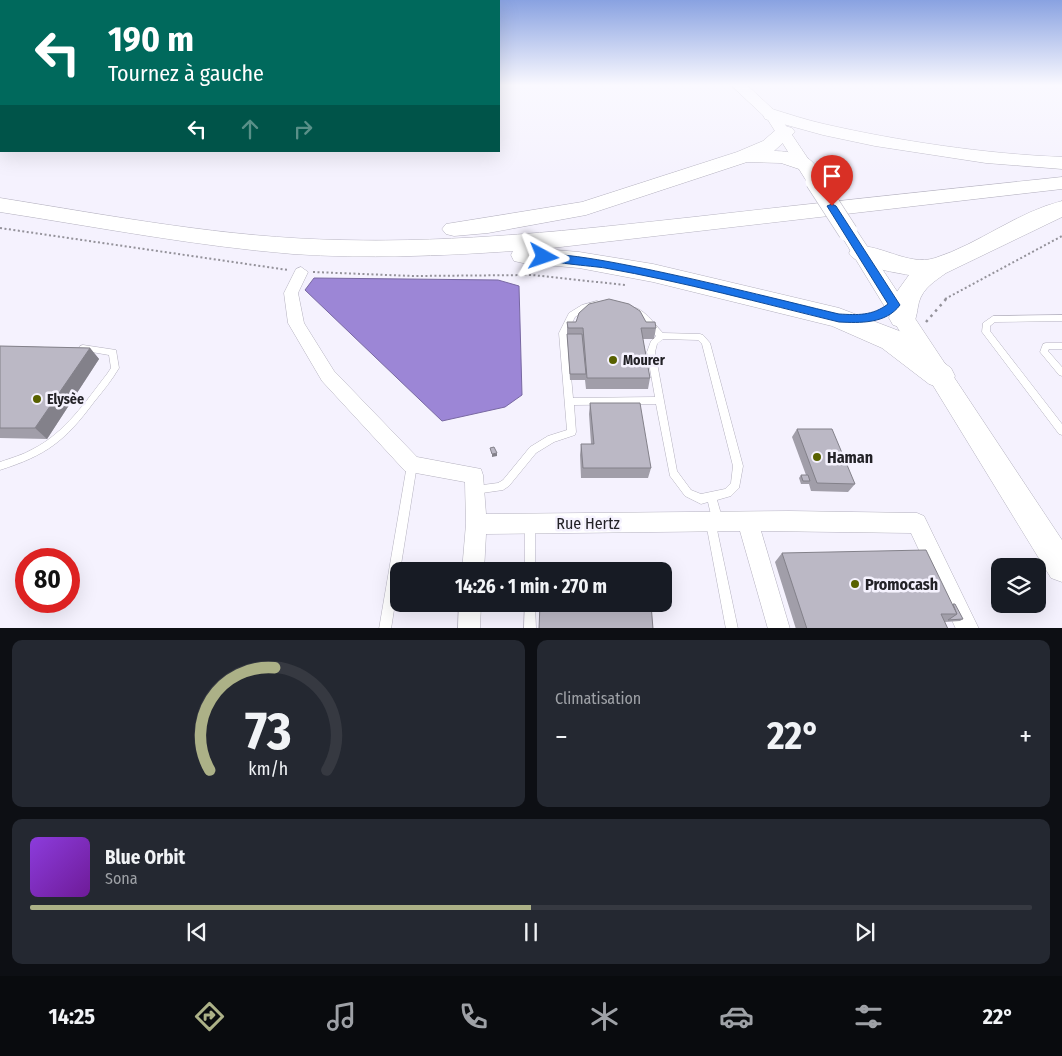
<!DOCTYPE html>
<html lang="fr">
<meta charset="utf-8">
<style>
:root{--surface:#171b24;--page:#242831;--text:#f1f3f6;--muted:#9ea1a6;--line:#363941;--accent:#acb187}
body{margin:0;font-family:"Fira Sans Condensed",sans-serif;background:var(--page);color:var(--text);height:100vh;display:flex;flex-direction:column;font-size:19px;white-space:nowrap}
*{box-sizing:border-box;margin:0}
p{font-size:16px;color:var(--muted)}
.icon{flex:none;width:28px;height:28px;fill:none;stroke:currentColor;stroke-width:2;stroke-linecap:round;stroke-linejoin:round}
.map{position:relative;height:628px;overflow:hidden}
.panel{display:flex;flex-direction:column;gap:12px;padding:12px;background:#0d0f14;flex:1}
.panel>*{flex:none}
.top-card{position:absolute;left:0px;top:0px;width:500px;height:152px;box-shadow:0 5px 20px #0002;background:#00695c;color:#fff;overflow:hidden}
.tools{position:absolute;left:991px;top:558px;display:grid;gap:10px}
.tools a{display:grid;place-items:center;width:55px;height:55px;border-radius:10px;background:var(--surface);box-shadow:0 5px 20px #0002;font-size:25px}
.speed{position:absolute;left:15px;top:548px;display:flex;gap:10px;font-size:25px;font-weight:700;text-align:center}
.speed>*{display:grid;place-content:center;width:65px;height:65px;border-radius:50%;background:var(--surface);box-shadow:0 5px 20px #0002;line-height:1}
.speed .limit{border:8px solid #d22;background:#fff;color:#111}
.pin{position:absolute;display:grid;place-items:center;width:42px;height:42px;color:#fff;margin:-51px -21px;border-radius:50% 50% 50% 0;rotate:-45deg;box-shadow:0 0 5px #0007}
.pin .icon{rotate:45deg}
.me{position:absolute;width:55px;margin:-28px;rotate:95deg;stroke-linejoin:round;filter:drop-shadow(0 0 4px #0008)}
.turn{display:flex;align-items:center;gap:18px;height:105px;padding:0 25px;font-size:22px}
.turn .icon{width:65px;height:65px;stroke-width:2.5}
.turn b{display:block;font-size:35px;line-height:42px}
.lanes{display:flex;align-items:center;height:48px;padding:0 25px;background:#0003;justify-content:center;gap:25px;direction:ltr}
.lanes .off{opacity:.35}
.big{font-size:38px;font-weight:700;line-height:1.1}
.panel .widget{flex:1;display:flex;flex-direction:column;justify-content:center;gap:8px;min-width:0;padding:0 18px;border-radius:10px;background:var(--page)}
.panel .dial{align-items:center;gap:0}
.dial svg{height:130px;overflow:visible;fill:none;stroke:var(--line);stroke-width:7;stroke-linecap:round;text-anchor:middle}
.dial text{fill:var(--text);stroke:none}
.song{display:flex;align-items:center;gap:15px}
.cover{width:60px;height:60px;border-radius:8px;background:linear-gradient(135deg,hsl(270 70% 55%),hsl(280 70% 35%))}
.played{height:5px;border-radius:2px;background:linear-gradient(90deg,var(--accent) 50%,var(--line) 50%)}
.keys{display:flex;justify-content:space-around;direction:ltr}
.heat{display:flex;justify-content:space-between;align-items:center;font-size:28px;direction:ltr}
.panel .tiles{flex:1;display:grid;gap:12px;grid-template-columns:1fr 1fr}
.widget:last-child{grid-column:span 2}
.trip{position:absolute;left:390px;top:562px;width:282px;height:50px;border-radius:10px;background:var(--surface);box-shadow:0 5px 20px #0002;font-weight:700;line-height:50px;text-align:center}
.tabs{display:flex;height:80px;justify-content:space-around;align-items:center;background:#090b0e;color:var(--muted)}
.tabs .icon{width:35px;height:35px}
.tabs .selected{color:var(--accent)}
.tabs b{font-size:22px;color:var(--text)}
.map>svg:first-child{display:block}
</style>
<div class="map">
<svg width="1062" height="629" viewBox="0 0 1062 629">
<rect width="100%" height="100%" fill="#f5f2fe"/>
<polygon fill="#9c86d6" stroke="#7868a2" points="314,278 498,280 519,286 522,395 505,407 442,421 305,290"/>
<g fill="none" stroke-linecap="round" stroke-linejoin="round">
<g stroke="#b4b1bf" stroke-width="1">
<g id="lane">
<path d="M597,301L600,302L601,304L600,306L587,309L575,317L567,333L573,398L655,397L647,352L651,341L656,336L637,315L629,311L628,309L629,307C643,306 654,324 663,333L700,334L703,335L710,343L743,466L739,488L731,496L717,500L723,521L722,524L716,525L738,629H726L706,523L707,520L712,519L708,502L701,504L685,496L670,476L656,404L574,405L576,432L575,435L554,442L536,453L509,486L503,490L475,494L472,493L470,490L472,487L475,486L498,483L503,480L530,447L548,436L567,430L559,333L569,313L582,305ZM663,339L698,340L702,344L733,466L731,483L725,489L701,494L691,490L677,471L655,352L657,344Z"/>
<polygon points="1062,315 1062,321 995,322 990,326 990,331 1062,424 1062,435 1059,434 982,332 983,323 993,316"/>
<polygon points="1046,343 1062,343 1062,349 1049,349 1048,351 1062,367 1062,376 1059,375 1040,352 1043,344"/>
<path d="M83,345L116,350L119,368C112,380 103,391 94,402C65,441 47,455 0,470V462C11,458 23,455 33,449C65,433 86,401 107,374L111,368L109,355L80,350L79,348L80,346Z"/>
<polygon points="412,461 415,462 417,465 400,571 399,571 399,578 391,629 379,629 407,465 409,462"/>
<polygon points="530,519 534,521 535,524 535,571 525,571 525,524 526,521"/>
<polygon points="525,604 535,604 536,629 524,629"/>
</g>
</g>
<g stroke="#b4b1bf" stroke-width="1">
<g id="street">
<polygon points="301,267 308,272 298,293 304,323 334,371 417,457 481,469 483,475 486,514 789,511 917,513 924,516 979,629 956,629 911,533 761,531 790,629 768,629 740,531 486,534 484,571 462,571 466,524 465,482 405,471 322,381 288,323 284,293 296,269"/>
<polygon points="459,604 481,604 480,629 458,629"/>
</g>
</g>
<g stroke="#b4b1bf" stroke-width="1">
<g id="secondary">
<polygon points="732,86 748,86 778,114 823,181 821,185 809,185 768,120"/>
<polygon points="848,226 855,228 1062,540 1062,582 1051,578 839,232 841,228"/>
</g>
</g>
<g stroke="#b4b1bf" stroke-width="1">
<g id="highway">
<path d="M772,109C789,114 806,120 824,124C898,141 986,154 1062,157V169L986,163L875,146L823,135L765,119L763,115L765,111Z"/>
<path d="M785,126L792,128L795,132L774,151C786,151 808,154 815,165L812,169L805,171L781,163L747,162L586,215L488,233L454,236L446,234L442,229L446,224L582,202L737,152L763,141L778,128Z"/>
<path d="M1062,177V189L543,249L579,252L653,264L839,308L902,332L951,368L955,376L951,384L940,388L929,384L882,348L832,326L653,282L579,268L523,263L514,261L511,255L513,251C440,256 366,259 293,254C195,246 97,227 0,212V198C113,216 226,238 341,240C459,243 576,230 694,217C817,203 939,190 1062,177Z"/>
<path d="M1062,201V217L946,273C935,281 923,288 919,302C917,310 917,317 913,325L903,328L893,325L889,318L896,293L909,275C893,272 857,267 849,253L852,247C877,241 907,267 935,258C979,244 1017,212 1062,201Z"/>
</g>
</g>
<g stroke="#94929a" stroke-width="2" stroke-dasharray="2 2.5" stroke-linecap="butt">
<polyline points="0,228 288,270"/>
<polyline points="313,272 413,276 532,275 625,285"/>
<polyline points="945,299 1062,236"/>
</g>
<polyline stroke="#94929a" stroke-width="2.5" stroke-dasharray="2.5 4.5" stroke-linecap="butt" points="926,322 947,298"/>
<use href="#lane" fill="#fff" fill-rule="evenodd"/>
<use href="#street" fill="#fff" fill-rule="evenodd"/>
<use href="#secondary" fill="#fff" fill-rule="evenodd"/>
<use href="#highway" fill="#fff" fill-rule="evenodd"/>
<g stroke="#b4b1bf" stroke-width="20" stroke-linecap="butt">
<polyline id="secondary-bridge" points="815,181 848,232"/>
</g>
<use href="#secondary-bridge" stroke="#fff" stroke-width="19"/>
</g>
<g fill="#a19ea9">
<polygon points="567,322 646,322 656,328 654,339 643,339 650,378 648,389 586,389 585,380 570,380 567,333"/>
<polygon points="0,346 90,348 99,359 47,439 0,438"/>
<polygon points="590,403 651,468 648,478 581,478 580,455 581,444 591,444 589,414"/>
<polygon points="797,429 855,484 848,492 811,491 809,484 801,484 799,478 801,475 806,475 792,437"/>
<polygon points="782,553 953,604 963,619 960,621 945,622 948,629 796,629 775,562"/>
</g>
<g fill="#83818a">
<polygon points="90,348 99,359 47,439 35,428"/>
<polygon points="497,453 497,456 492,457 492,454"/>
</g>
<g fill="#bbb8c5" stroke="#83818a">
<polygon points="609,299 629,304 640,311 646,322 655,322 656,328 641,328 650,378 587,378 583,328 568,328 567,322 576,322 579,313 589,304"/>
<polygon points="567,334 582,334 586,374 570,374"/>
<polygon points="0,346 90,348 35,428 0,428"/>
<polygon points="590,403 640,403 651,468 583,468 581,444 594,444"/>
<polygon points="797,429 832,429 855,484 817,483"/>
<polygon points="494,447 497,453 492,454 490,448"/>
<polygon points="801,475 808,475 810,481 803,481"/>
<polygon points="926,550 957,614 941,614 948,629 807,629 782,553"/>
<polygon points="557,569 583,570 583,571 557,571"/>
<polygon points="540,604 611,604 611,605 616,605 616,604 651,604 653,629 539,629"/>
<polygon points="953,604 955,604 963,619 948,620 957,614"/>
</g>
<linearGradient id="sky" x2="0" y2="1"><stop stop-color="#89a2e1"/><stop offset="0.49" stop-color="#faf9ff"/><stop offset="1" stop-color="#faf9ff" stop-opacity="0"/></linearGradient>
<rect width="1062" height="174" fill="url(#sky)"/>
<path fill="#1a73e8" stroke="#114b97" d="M832,204L836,206L900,305C886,324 860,323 839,322C761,303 684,282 605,268C593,266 545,263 539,257C554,241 803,306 839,314C858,315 872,316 888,304L827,206Z"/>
<g fill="#586100" stroke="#f5f2fe" stroke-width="2">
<circle cx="613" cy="360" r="5"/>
<circle cx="37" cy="399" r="5"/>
<circle cx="817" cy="457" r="5"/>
<circle cx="855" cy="584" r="5"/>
</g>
<g text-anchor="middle" stroke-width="5" stroke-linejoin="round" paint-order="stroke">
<g font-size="14" font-weight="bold" fill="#232227" stroke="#f5f2fe" text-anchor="start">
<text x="623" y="365">Mourer</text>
<text x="47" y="404">Elysèe</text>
</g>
<g font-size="16" font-weight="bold" fill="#232227" stroke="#f5f2fe" text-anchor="start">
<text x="827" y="463">Haman</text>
<text x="865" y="590">Promocash</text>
</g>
<g font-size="16" fill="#232227" stroke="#f5f2fe">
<text x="588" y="529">Rue Hertz</text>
</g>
</g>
</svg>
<div class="tools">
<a><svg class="icon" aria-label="layers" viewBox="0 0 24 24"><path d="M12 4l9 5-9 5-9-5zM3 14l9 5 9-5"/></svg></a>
</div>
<div class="speed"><div class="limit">80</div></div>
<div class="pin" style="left:832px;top:206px;background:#d93025"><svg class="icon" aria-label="arrive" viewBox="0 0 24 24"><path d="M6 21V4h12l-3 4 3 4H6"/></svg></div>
<svg class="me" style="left:544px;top:257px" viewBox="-20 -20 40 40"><path d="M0-17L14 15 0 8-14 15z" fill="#1a73e8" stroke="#fff" stroke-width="4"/></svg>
<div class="trip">14:26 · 1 min · 270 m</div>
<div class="top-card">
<div class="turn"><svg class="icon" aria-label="left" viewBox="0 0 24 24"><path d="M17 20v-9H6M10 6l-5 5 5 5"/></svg><div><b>190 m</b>Tournez à gauche</div></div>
<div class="lanes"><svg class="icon" aria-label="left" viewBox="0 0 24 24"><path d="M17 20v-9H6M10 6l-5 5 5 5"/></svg><svg class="icon off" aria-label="ahead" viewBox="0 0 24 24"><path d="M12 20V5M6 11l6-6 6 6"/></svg><svg class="icon off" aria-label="right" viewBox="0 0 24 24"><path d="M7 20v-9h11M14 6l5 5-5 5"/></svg></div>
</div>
</div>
<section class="panel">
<div class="tiles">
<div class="widget dial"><svg viewBox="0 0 100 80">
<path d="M14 69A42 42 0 1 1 86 69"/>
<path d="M14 69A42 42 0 0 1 54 6" stroke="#acb187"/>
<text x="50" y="56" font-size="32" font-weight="700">73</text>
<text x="50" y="72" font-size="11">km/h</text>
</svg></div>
<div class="widget"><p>Climatisation</p>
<div class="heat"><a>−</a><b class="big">22°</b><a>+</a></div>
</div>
<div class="widget">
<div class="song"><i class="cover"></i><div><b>Blue Orbit</b><p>Sona</p></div></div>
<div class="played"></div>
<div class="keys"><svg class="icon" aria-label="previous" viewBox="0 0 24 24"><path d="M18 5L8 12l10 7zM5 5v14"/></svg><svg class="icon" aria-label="pause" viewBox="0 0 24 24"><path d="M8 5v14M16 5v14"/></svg><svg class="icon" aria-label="next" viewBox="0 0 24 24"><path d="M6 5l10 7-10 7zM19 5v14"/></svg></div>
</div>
</div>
</section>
<nav class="tabs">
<b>14:25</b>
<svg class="icon selected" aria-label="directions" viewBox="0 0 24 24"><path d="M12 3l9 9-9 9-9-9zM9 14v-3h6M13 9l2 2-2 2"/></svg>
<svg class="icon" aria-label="music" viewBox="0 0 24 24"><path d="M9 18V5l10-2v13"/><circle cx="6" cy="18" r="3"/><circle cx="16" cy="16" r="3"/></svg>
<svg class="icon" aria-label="phone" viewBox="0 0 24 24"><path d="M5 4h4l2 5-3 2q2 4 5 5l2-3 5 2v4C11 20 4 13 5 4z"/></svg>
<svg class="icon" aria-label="climate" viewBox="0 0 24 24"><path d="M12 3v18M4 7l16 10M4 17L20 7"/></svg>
<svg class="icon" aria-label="car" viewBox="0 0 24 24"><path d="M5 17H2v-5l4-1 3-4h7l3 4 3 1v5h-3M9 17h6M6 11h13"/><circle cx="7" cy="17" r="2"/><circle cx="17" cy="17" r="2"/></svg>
<svg class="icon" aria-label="filters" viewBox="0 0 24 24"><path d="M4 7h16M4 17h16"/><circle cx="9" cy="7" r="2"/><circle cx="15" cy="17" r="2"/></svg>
<b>22°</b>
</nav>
